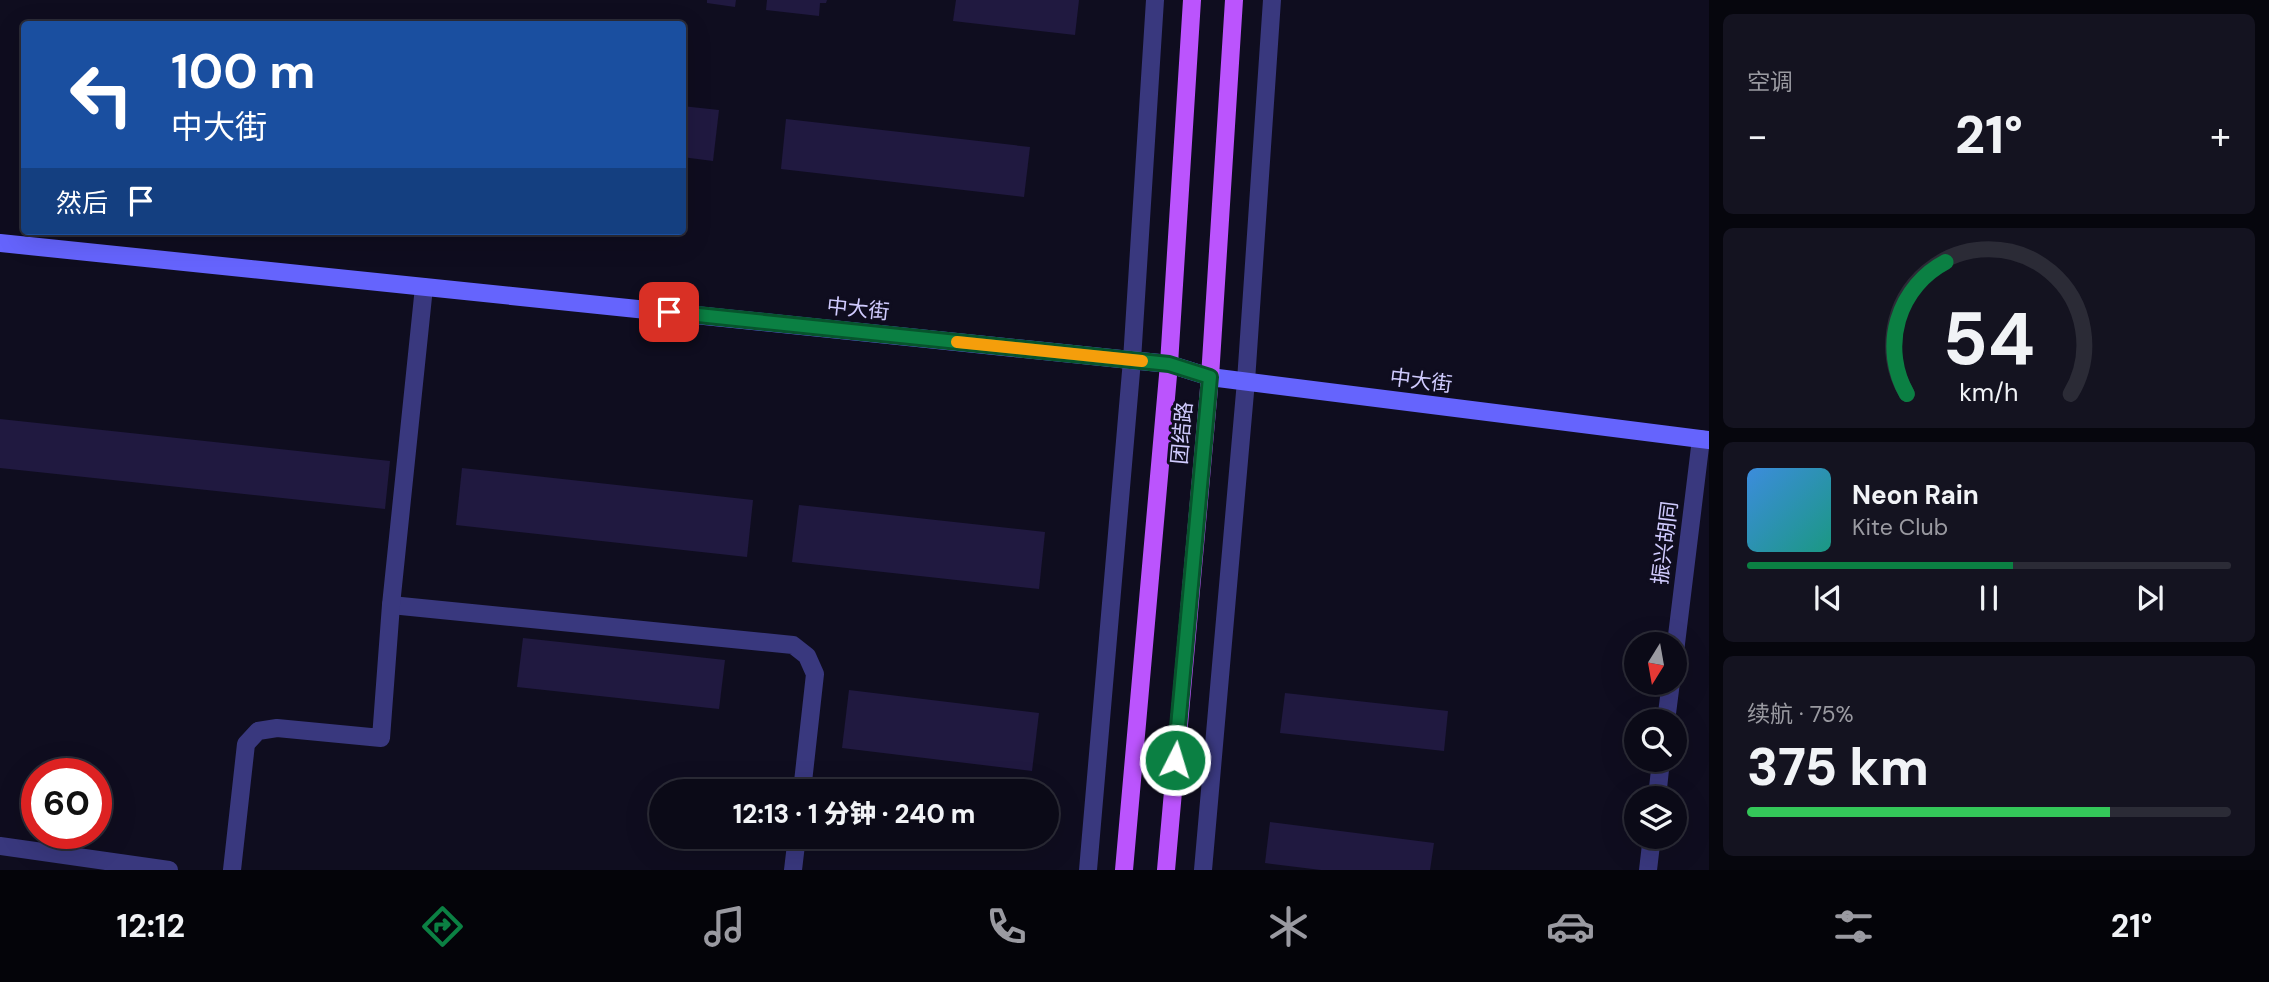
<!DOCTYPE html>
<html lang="zh">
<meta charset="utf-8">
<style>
:root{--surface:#0b0a17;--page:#141320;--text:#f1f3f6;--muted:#9a9aa1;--line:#2b2b36;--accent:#0b8043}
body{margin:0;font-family:"DM Sans","Noto Sans SC",sans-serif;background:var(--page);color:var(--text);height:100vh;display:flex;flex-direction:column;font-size:26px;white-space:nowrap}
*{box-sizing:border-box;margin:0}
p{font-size:23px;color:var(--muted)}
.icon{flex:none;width:38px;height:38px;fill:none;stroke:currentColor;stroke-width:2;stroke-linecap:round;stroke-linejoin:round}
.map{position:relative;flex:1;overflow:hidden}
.drawer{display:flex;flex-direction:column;gap:14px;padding:14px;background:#06060d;width:560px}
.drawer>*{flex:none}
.guide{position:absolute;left:21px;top:21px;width:665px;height:214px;border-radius:7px;box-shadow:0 7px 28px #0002,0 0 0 2px var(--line);background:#1a4fa0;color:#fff;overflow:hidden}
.needle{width:46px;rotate:191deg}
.controls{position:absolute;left:1624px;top:632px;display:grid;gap:14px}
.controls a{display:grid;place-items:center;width:63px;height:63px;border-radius:50%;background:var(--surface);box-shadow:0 7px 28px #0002,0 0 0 2px var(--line);font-size:35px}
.speed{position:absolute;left:21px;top:758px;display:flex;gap:14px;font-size:35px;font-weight:700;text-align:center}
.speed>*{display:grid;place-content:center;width:91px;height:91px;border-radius:50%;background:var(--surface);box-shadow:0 7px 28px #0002,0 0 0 2px var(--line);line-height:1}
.speed .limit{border:10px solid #d22;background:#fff;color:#111}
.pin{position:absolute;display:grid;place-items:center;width:60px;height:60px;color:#fff;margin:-30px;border-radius:14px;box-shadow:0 4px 10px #0006}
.me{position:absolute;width:77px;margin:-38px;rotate:5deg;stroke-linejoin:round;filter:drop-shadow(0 0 5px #0008)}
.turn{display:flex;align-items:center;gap:24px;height:147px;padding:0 35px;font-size:32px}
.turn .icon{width:91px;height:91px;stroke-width:2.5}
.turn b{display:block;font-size:49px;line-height:60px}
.then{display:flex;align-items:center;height:66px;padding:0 35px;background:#0003;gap:14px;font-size:26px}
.big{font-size:52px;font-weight:800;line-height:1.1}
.drawer .widget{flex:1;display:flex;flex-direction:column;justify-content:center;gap:10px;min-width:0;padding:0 24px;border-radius:10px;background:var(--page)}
.drawer .dial{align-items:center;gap:0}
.dial svg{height:182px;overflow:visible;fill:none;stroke:var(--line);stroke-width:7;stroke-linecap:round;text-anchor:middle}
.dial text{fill:var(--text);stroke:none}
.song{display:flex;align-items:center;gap:21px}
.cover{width:84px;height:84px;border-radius:10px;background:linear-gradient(135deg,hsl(210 70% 55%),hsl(170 70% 35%))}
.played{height:7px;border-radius:4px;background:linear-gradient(90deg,var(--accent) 55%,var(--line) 55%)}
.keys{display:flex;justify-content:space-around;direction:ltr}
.heat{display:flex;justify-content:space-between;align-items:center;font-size:38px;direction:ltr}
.charge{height:10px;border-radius:5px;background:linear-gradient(90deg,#34c759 75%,var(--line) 0)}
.trip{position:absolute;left:649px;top:779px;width:410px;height:70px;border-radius:35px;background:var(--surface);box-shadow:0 7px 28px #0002,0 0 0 2px var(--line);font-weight:800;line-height:70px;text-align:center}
.tabs{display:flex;height:112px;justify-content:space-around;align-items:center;background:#040409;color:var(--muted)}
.tabs .icon{width:49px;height:49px}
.tabs .selected{color:var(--accent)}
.tabs b{font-size:32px;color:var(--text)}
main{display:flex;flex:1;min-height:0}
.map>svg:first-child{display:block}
</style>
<main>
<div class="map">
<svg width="1709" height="870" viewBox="0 0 1709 870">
<rect width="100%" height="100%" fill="#0f0d1f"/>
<g fill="#201940">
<polygon points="707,0 736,0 735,7 707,3"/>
<polygon points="767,0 827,0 826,3 820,3 819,16 766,10"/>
<polygon points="956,0 1079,0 1075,35 953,21"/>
<polygon points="682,106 719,110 713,161 682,157"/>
<polygon points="786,119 1030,147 1024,197 781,169"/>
<polygon points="0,419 390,461 385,509 0,468"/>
<polygon points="462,468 753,500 747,557 456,525"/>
<polygon points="799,505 1045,532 1039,589 792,562"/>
<polygon points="523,638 725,660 719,709 517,687"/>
<polygon points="849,690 1039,713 1032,771 842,748"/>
<polygon points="1285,693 1448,711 1444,751 1280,733"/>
<polygon points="1270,822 1434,843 1430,870 1321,870 1265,863"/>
</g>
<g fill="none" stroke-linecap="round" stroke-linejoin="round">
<g stroke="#39387e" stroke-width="18">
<polyline points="391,605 793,645 807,656 815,674 802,791"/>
<polyline points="1675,652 1701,439"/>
<polyline points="1666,721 1671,682"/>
<polyline points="1657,798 1661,760"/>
<polyline points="0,846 169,870"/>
<polyline points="232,870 246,744 258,731 277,728 381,738 391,605 424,287"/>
<polyline points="793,870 797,836"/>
<polyline points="1088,870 1132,360 1155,0"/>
<polyline points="1203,870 1246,381 1272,0"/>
<polyline points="1648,870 1652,836"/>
</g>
<polyline stroke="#6564fd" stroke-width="18" points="0,243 1169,364 1210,377 1709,440"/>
<g stroke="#bb54fd" stroke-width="18">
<polyline points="1124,870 1169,364 1192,0"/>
<polyline points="1166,870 1210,377 1234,0"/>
</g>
</g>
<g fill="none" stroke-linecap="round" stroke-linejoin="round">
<g stroke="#07532c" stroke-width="18">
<polyline id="route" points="669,312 1169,364 1210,377 1175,760"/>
</g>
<use href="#route" stroke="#0b8043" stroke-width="12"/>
<polyline stroke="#f59e0b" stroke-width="12" points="957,342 1142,361"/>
</g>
<g text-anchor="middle" stroke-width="6" stroke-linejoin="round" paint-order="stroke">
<g font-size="21" fill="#d0cbfe" stroke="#0f0d1f">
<text transform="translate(858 309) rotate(6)" y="7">中大街</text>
<text transform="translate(1421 381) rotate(7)" y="7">中大街</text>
<text transform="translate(1182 433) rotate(-85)" y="7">团结路</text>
<text transform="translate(1665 543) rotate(-83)" y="7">振兴胡同</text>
</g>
</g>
</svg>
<div class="controls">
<a><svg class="needle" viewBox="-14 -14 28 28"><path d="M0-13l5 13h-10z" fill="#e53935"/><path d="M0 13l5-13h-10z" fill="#9a9aa1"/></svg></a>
<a><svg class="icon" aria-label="search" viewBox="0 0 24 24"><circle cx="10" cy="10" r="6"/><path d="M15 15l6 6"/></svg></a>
<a><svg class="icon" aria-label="layers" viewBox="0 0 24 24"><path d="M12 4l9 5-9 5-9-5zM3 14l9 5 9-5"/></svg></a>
</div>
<div class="speed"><div class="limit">60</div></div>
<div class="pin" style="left:669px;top:312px;background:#d93025"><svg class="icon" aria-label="arrive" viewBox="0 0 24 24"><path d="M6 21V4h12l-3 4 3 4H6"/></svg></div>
<svg class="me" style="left:1175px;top:760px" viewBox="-20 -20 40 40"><circle r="17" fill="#0b8043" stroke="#fff" stroke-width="3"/><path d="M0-11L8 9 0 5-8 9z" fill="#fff"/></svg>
<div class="trip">12:13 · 1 分钟 · 240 m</div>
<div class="guide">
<div class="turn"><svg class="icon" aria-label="left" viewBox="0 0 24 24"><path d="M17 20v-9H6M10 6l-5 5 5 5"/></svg><div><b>100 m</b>中大街</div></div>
<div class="then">然后<svg class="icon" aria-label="arrive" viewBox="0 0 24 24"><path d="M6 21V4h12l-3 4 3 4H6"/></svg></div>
</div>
</div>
<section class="drawer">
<div class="widget"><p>空调</p>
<div class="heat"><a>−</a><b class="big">21°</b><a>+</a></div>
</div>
<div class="widget dial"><svg viewBox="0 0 100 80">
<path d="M14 69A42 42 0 1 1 86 69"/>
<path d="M14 69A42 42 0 0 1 31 11" stroke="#0b8043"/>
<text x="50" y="56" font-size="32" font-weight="700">54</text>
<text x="50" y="72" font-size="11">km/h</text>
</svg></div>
<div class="widget">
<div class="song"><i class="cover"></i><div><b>Neon Rain</b><p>Kite Club</p></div></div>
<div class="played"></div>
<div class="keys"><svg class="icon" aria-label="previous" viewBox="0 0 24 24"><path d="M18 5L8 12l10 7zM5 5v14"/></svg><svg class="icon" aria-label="pause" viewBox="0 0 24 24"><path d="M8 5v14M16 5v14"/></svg><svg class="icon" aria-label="next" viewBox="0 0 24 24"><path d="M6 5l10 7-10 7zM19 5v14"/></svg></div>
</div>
<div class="widget"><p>续航 · 75%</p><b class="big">375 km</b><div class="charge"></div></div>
</section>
</main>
<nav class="tabs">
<b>12:12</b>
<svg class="icon selected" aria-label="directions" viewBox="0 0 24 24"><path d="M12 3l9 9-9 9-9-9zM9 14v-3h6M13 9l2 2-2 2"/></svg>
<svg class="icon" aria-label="music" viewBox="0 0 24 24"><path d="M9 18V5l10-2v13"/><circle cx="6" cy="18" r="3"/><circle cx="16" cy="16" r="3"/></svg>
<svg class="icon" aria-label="phone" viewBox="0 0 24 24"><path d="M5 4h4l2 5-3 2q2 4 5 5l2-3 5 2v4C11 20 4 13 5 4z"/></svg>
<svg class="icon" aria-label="climate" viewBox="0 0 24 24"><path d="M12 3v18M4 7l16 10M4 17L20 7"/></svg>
<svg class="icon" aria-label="car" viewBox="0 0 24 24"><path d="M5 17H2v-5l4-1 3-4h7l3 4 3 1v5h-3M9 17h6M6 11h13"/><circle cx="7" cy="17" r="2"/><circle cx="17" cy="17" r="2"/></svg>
<svg class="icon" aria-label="filters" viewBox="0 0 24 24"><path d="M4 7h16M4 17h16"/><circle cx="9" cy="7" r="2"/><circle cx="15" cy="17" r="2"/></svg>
<b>21°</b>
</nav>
